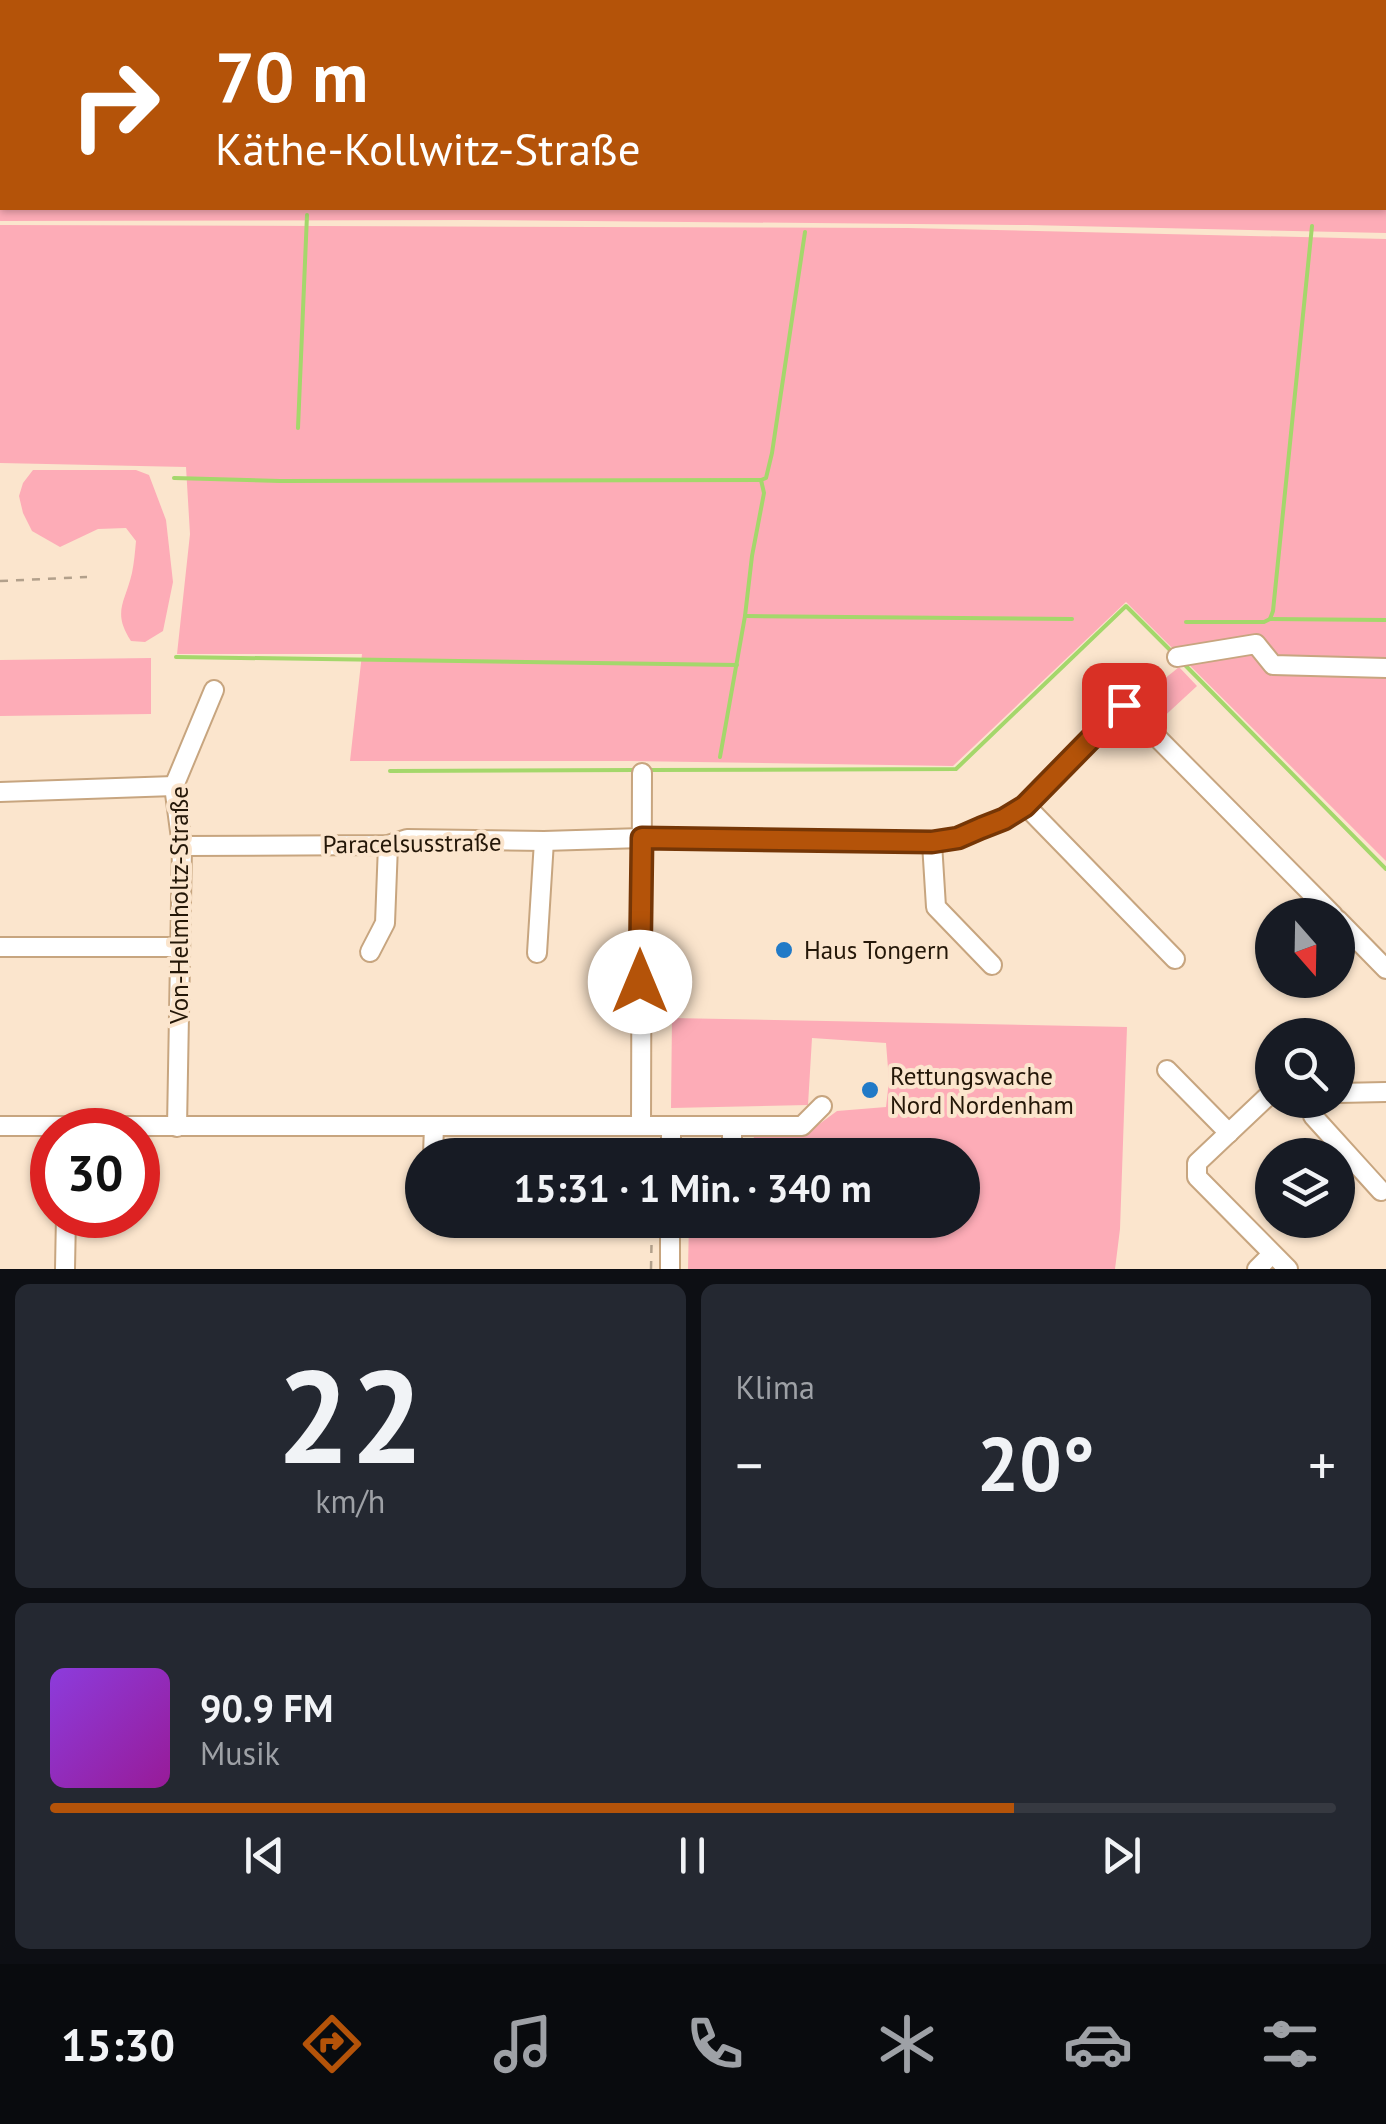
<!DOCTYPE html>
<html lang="de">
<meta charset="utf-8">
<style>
:root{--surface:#171b24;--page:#242831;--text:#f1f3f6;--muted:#9ea1a6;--line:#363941;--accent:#b45309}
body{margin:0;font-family:"PT Sans",sans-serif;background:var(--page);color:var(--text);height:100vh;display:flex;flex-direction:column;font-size:38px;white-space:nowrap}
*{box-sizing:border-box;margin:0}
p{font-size:32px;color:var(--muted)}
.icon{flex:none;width:55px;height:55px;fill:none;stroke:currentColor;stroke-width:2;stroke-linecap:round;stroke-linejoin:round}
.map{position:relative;height:1269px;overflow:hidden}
.drawer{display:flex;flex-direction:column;gap:15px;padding:15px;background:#0d0f14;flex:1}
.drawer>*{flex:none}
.banner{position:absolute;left:0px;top:0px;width:1388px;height:210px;box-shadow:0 2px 8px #0004;background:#b45309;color:#fff;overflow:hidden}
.needle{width:65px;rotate:160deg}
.tools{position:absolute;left:1255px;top:898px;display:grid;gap:20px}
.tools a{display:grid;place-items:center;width:100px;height:100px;border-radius:50%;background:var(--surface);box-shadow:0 2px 8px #0004;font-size:50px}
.speed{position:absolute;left:30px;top:1108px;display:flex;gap:20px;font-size:50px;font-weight:700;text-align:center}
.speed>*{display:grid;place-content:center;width:130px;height:130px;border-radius:50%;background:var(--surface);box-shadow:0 2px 8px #0004;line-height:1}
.speed .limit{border:15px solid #d22;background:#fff;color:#111}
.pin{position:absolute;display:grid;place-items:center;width:85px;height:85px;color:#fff;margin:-42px;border-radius:20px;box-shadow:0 5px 15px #0006}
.me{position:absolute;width:110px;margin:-55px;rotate:0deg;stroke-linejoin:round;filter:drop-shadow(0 0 8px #0008)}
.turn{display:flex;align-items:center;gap:35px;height:210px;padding:0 50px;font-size:45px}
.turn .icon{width:130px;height:130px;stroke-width:2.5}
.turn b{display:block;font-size:70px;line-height:85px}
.big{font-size:75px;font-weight:700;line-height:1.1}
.drawer .widget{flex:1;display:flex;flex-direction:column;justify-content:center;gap:15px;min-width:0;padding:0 35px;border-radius:15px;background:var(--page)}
.drawer .dial{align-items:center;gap:0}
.dial b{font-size:130px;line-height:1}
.song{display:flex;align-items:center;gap:30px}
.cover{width:120px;height:120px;border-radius:15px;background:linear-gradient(135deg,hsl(270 70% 55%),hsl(300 70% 35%))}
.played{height:10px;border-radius:5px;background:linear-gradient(90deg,var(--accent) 75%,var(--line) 75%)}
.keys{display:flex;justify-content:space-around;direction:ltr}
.heat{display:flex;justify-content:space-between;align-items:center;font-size:55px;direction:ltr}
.drawer .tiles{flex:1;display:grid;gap:15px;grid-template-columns:1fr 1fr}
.widget:last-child{grid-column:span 2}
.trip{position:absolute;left:405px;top:1138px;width:575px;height:100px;border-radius:50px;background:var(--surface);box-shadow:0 2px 8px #0004;font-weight:700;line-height:100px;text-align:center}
.tab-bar{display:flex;height:160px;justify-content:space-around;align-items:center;background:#090b0e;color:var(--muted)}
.tab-bar .icon{width:70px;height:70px}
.tab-bar .on{color:var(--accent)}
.tab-bar b{font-size:45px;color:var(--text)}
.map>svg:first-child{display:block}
</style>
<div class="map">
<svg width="1386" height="1269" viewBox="0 0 1386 1269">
<rect width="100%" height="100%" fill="#fbe5cd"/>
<g fill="#fdacb7">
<polygon points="0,185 2,185 2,208 1385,208 1386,194 1386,233 1027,225 470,220 0,221"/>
<polygon points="0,225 908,228 1386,239 1386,861 1126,602 953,766 630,761 350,761 362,654 177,654 190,534 186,467 0,463"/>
<path d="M33,470H136L149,475L166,520L173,582L163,631L145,642L131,641C112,612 125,603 132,573C134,563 135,552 136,541L126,528L98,529L60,547L32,531L23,513L19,496L23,483Z"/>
<polygon points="151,658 151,714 0,716 0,660"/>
<path d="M1179,667L1197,686L1158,722C1136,697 1160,683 1179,667Z"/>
<polygon points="672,1018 1127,1027 1120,1229 1115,1269 688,1269 689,1220 962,1220 962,1155 752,1155 754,1136 803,1136 837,1111 886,1107 889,1081 886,1043 812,1038 808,1105 671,1108"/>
</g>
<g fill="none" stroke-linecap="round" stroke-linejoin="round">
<g stroke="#a4d76b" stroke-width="4">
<polyline points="627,0 627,2"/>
<polyline points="1129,2 1129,0"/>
<polyline points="298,428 307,215"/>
<polyline points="174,478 280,481 761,480"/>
<polyline points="745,616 1072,619"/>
<polyline points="1270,619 1386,620"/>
<polyline points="1186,622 1264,622 1270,619 1273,611 1312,226"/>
<polyline points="176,657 737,665"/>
<polyline points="1184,664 1386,869"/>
<polyline points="720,757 745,616 752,556 764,493 761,480 766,478 772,453 805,232"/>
<polyline points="649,770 956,769 1126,606 1174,654"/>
<polyline points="390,771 635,770"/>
</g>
<g stroke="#c7a57f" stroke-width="22">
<g id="minor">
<polyline points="1177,657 1256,644 1273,665 1386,668"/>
<polyline points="0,792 174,786"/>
<polyline points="1025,805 1175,959"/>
<polyline points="932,843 936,907 992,965"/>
<polyline points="182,846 388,845 407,839 544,841 642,838 932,843 957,838 981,829 1004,819 1025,805 1125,705 1333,915"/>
<polyline points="1338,920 1386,969"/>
<polyline points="0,947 180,947"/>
<polyline points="370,952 385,923 388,845"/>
<polyline points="537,953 544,841"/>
<polyline points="1167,1070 1229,1133"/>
<polyline points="1338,1093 1386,1092"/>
<polyline points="1272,1094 1270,1094 1197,1163 1197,1177 1288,1269"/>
<polyline points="1313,1100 1313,1116 1381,1191"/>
<polyline points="0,1126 802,1126 822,1106"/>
<polyline points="641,1126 642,773"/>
<polyline points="177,1127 182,846 174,786 214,690"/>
<polyline points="433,1155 434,1126"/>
<polyline points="671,1155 671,1126"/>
<polyline points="732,1155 732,1126"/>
<polyline points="474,1220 489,1220"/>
<polyline points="65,1269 66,1215"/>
<polyline points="670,1269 670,1220"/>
<polyline points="1257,1269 1272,1254"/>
</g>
</g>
<g stroke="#b2a08b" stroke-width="2.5" stroke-dasharray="8 8" stroke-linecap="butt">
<polyline points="0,200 2,200"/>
<polyline points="1288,208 1386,208"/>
<polyline points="0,581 87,577"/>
<polyline points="653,1155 653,1142"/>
<polyline points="651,1269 652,1220"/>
</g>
<use href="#minor" stroke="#fff" stroke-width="18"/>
</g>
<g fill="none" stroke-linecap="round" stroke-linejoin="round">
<g stroke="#753606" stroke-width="25">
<polyline id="route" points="640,982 642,838 932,842 958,838 981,828 1004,819 1025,806 1124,705"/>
</g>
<use href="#route" stroke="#b45309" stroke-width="18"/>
</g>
<g fill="#217ac7" stroke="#fbe5cd" stroke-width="4">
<circle cx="784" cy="950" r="10"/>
<circle cx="870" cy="1090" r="10"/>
</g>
<g text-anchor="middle" stroke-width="8" stroke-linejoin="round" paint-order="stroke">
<g font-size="25" fill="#241708" stroke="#fbe5cd">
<text transform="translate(412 843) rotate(-1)" y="9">Paracelsusstraße</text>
<text transform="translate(179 905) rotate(-90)" y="9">Von-Helmholtz-Straße</text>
</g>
<g font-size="25" fill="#241708" stroke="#fbe5cd" text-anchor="start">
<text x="804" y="959">Haus Tongern</text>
<text x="890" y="1085">Rettungswache<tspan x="890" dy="29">Nord Nordenham</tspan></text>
</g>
</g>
</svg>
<div class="tools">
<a><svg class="needle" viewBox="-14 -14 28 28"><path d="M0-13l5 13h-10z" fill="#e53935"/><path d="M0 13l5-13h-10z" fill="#9ea1a6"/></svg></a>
<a><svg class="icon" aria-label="search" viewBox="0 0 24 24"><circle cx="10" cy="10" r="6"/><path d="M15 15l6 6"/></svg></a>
<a><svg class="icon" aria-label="layers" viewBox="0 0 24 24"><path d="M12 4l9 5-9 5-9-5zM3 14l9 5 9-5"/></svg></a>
</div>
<div class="speed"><div class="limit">30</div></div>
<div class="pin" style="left:1124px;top:705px;background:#d93025"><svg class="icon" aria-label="arrive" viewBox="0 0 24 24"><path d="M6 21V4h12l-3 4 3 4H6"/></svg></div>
<svg class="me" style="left:640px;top:982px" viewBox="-20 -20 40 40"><circle r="19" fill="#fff"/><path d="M0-13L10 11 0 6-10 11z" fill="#b45309"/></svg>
<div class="trip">15:31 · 1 Min. · 340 m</div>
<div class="banner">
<div class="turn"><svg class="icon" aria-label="right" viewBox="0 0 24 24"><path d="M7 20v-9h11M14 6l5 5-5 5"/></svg><div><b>70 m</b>Käthe-Kollwitz-Straße</div></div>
</div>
</div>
<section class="drawer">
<div class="tiles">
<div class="widget dial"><b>22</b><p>km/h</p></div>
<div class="widget"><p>Klima</p>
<div class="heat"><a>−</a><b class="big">20°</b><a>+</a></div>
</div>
<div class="widget">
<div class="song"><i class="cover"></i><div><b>90.9 FM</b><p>Musik</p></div></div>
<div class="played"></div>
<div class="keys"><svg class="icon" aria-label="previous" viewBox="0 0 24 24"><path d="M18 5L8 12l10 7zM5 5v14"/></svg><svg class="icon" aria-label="pause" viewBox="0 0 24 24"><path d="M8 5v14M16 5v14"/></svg><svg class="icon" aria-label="next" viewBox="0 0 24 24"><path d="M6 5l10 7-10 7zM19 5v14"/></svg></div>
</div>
</div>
</section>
<nav class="tab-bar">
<b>15:30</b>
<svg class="icon on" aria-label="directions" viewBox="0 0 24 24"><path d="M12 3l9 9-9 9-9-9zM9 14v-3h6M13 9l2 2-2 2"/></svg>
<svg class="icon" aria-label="music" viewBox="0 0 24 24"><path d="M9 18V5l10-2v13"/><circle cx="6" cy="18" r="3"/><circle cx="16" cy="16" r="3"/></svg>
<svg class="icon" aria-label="phone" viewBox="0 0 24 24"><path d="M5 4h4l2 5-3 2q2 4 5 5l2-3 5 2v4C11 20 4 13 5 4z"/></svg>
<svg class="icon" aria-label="climate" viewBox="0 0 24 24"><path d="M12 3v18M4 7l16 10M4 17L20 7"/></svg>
<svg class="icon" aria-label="car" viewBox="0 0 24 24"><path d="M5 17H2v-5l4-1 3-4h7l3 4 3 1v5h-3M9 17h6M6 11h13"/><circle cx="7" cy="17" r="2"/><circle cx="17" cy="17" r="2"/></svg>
<svg class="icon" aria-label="filters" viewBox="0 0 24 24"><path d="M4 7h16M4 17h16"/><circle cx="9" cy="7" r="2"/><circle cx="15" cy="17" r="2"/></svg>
</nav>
